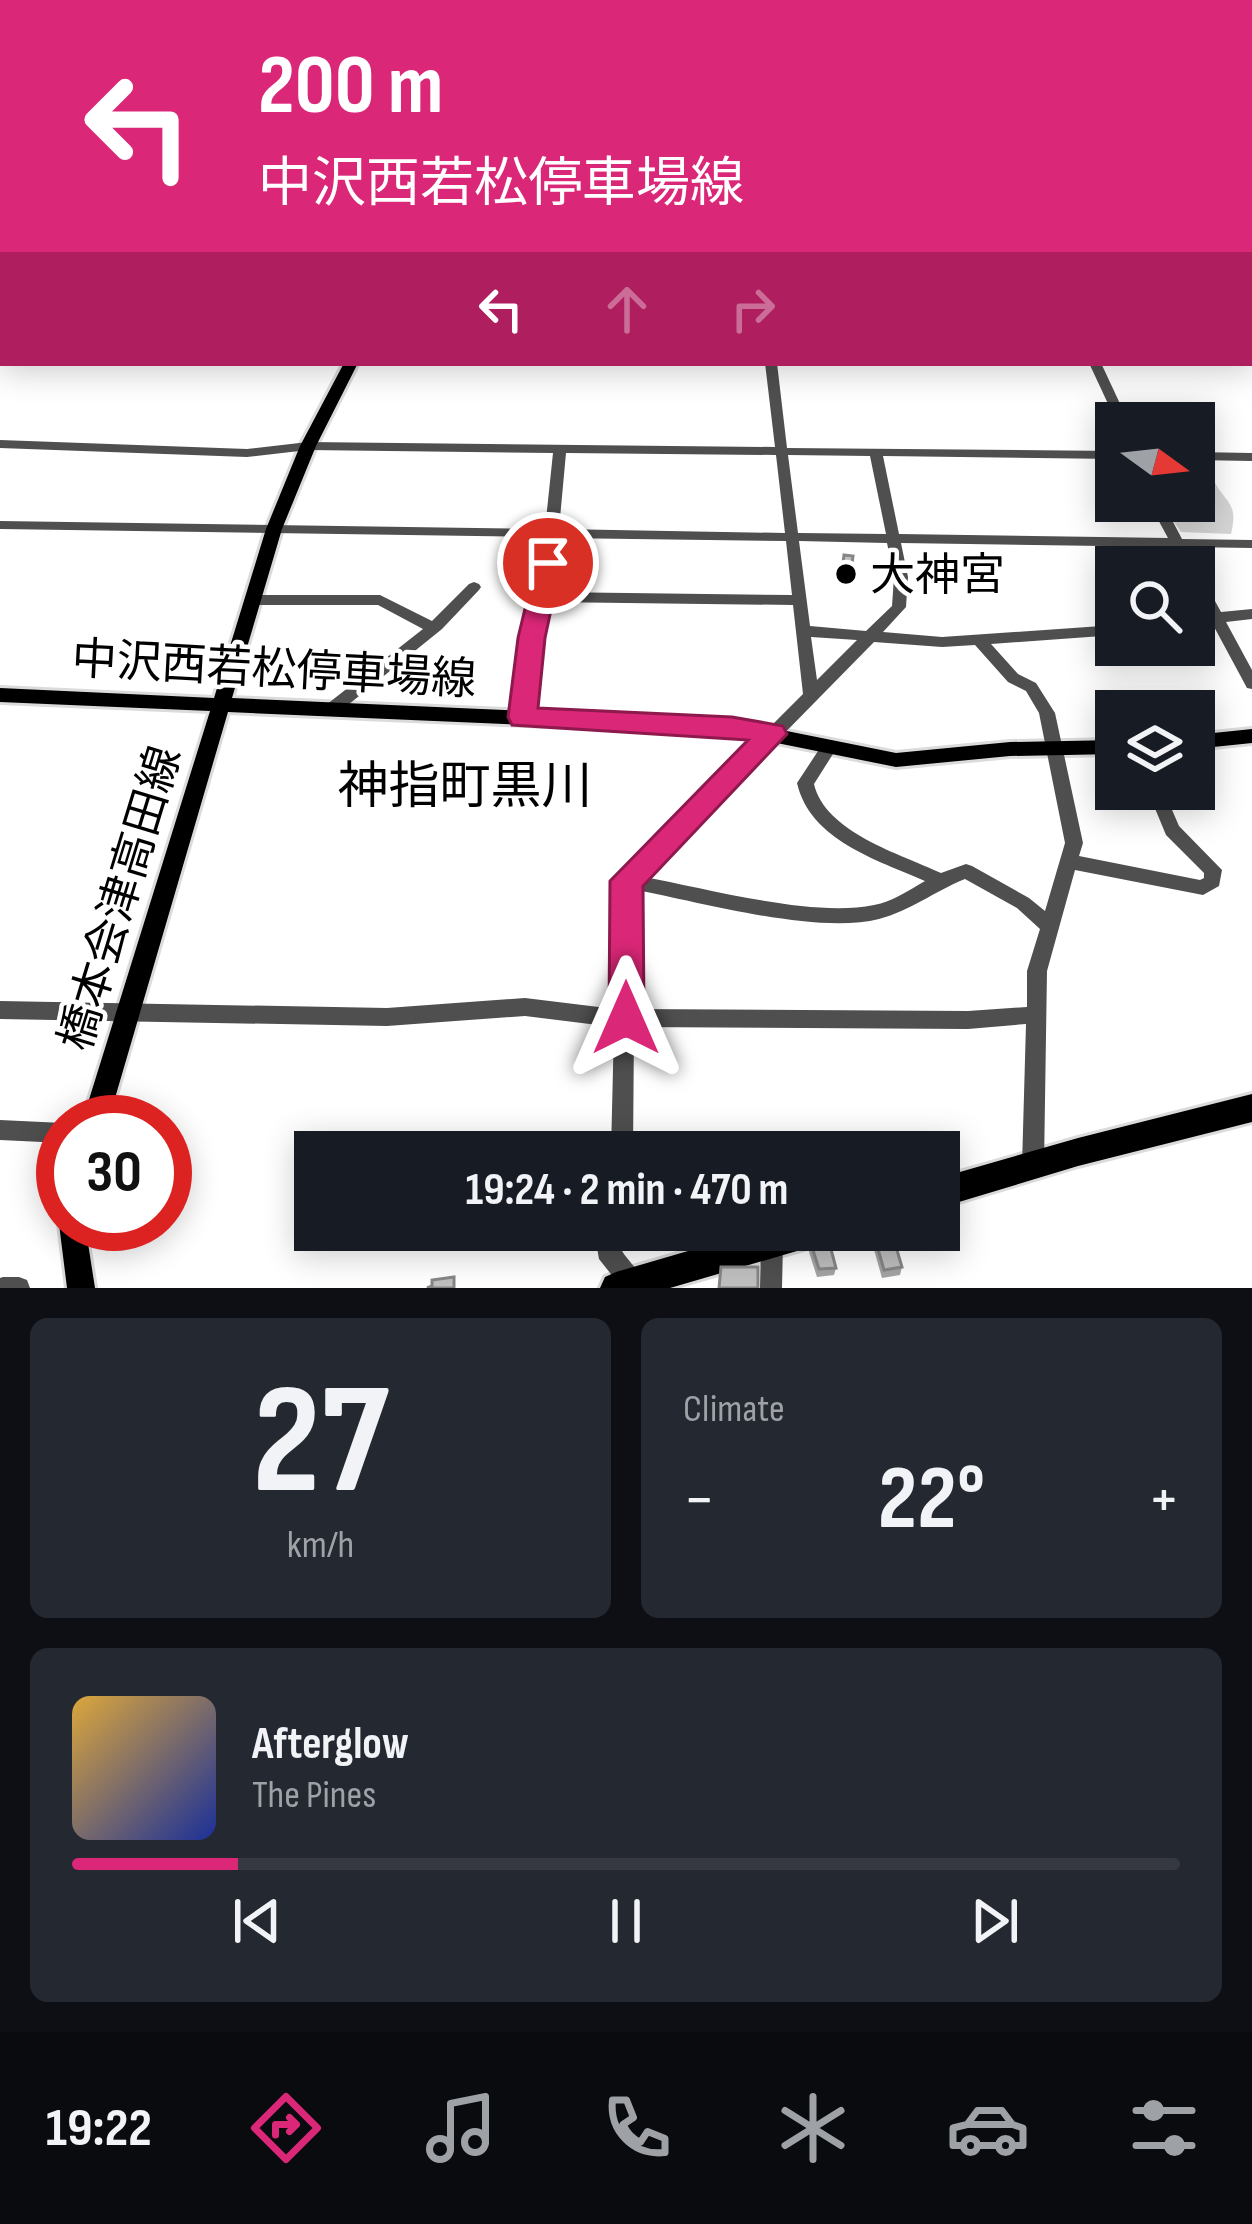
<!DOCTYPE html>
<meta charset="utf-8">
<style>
:root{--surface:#171b24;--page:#242831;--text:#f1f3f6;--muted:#9ea1a6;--line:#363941;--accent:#db2777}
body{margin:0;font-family:"Sofia Sans Condensed","Noto Sans JP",sans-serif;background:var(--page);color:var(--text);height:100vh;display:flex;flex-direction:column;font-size:45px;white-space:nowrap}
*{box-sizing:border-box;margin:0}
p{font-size:39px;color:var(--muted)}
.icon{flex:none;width:66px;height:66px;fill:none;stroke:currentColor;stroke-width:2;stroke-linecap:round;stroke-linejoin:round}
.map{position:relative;height:1288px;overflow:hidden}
.details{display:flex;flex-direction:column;gap:30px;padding:30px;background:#0d0f14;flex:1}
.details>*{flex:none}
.guide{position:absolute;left:0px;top:0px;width:1254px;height:366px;box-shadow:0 6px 30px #0003;background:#db2777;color:#fff;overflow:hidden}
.needle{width:78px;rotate:105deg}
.controls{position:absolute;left:1095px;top:402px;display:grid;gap:24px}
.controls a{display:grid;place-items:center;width:120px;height:120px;border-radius:0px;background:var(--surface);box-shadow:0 6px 30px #0003;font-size:60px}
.speed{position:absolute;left:36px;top:1095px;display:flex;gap:24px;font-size:60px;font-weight:700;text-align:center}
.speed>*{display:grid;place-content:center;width:156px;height:156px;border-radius:50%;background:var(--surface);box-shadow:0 6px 30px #0003;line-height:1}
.speed .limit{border:18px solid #d22;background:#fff;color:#111}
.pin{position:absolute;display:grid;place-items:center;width:102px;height:102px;color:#fff;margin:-51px;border:6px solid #fff;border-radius:50%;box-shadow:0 3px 12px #0007}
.me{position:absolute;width:132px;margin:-66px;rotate:0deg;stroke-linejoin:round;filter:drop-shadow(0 0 9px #0008)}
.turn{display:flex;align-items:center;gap:42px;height:252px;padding:0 60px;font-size:54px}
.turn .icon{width:156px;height:156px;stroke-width:2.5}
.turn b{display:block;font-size:84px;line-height:102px}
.lanes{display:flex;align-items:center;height:114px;padding:0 60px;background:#0003;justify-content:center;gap:60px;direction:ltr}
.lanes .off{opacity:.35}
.big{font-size:90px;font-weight:700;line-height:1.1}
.details .widget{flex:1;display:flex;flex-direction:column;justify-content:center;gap:18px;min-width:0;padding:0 42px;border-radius:18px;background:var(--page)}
.details .dial{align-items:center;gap:0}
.dial b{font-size:156px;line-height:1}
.song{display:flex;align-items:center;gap:36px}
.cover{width:144px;height:144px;border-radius:18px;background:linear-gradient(135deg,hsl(40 70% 55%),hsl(230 70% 35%))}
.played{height:12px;border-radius:6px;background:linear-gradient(90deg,var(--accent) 15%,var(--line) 15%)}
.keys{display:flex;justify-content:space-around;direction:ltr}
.heat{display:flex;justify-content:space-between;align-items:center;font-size:66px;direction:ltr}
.details .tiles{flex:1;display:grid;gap:30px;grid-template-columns:1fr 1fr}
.widget:last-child{grid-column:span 2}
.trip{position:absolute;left:294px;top:1131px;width:666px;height:120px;border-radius:0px;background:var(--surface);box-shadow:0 6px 30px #0003;font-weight:700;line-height:120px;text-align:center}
.menu{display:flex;height:192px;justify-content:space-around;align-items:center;background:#090b0e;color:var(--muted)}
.menu .icon{width:84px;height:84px}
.menu .active{color:var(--accent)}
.menu b{font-size:54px;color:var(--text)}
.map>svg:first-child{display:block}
</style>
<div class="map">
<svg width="1252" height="1288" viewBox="0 0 1252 1288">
<rect width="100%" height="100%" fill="#fff"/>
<path fill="#d6d6d6" d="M1194,476L1212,477C1225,504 1239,501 1231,534L1181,532L1160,501H1194Z"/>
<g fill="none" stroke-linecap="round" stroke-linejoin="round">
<g stroke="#dbdbdb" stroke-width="6">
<g id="major">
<polygon points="3,107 3,113 0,114 0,108"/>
<polygon points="344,363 358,363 316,446 282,529 232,698 732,720 896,753 1010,742 1116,740 1116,754 1010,756 896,767 732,734 228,712 108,1122 82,1122 210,711 0,702 0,688 214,698 266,529 300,446"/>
<polygon points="1252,729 1252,743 1194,749 1194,735"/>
<polygon points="63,1214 63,1224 85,1224 95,1288 67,1288 59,1224"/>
</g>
</g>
<g stroke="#dbdbdb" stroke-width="6">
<g id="highway">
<rect x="0" y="60" width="3" height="6"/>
<rect x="1251" y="222" width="1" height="8"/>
<polygon points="1252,1094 1252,1122 1078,1166 939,1208 939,1178 1078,1138"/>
<polygon points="760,1230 830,1230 825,1241 814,1246 670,1288 600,1288 605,1277 616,1272"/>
</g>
</g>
<g fill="#4f4f4f" fill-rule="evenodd">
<polygon points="925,0 933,0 934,3 926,3"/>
<rect x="1251" y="8" width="1" height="4"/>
<rect x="1251" y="44" width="1" height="8"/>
<polygon points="1251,116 1252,117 1252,123 1251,122"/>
<rect x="0" y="129" width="3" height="6"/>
<polygon points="0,158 3,159 3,166 0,165"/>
<polygon points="3,193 3,199 0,200 0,194"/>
<rect x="1251" y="193" width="1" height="6"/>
<rect x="1251" y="234" width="1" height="6"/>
<rect x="0" y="291" width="3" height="6"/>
<rect x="1251" y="305" width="1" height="6"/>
<path d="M765,363H777L787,448L1116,451V459L883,456L899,534L1168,538L1148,501H1162L1182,539L1252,540V548L1186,547L1197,567L1194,570V567H1183L1173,547L901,543L908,577L906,607L883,632L942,637L1116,625V635L991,644L1018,674L1036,683L1055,713L1083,843L1079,856L1200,880L1204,878V873L1166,835L1147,789H1163L1179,826L1222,870L1219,886L1203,895L1075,870L1047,971L1044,1166L1041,1173L1033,1176L1025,1173L1022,1166L1026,1024L968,1029L634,1027L633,1152H611L614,1027L525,1016L387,1026L0,1019V1001L387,1008L525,998L615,1009L618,881L621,876L803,694L793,605L547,602L538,637L531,717L529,721H517L515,717L524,637L542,563L545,537L0,529V521L545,529L553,453L308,450L247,457L0,448V440L247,449L308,442L775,447ZM566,453L776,455L785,533L559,529ZM788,455L870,456L886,534L798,533ZM558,538L786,541L792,595L549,592L556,563ZM799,541L887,543L894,577L892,606L866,631L810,626ZM811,637L857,640L817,680ZM874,642L942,647L975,645L1008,682L1026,691L1039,713L1065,843L1045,911L1029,898L972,866L966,864L941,873C900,854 825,832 814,784L838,746L836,742H824L797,783C810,840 877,860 925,881C909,890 892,902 874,905C811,918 707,888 643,877ZM965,879L1017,908L1040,929L1027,971V1007L968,1011L634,1009L636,890C701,902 817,935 879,919C910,911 935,891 965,879Z"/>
<polygon points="1089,363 1101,363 1129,423 1117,423"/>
<polygon points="1194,452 1252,453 1252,461 1194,460"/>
<polygon points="1194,570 1199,572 1221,612 1252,609 1252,619 1226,622 1252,670 1252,689 1247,688 1212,623 1194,625 1194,615 1207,614 1194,588"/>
<polygon points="474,582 479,584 481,587 479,590 442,629 338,713 326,713 324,709 326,705 423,629 378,605 254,605 247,600 254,595 380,595 432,621 469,584"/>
<polygon points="0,1120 63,1123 63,1143 0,1140"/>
<path d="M594,1230H616C619,1259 634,1259 644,1283L642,1288H622L599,1259Z"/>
<polygon points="772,1232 780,1235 783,1243 782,1288 760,1288 761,1243 764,1235"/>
<polygon points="3,1277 19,1277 27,1280 30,1288 0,1288 0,1278"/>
</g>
<use href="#major" fill="#000" fill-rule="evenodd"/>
<use href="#highway" fill="#000" fill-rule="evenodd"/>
</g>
<g fill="#a4a4a4">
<polygon points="844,555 853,556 850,581 840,580"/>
<polygon points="873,1232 902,1267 900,1275 882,1278 871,1239"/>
<polygon points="811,1244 836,1268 834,1275 817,1277 809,1252"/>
</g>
<g fill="#bfbfbf" stroke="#868686" stroke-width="3">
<polygon points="844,555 853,556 851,572 842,571"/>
<polygon points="891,1230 902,1267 884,1270 873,1232"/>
<polygon points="828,1238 836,1268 819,1269 811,1244"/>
<polygon points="721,1267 758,1267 758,1288 719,1288"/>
<polygon points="454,1277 454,1288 427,1288 432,1286 432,1280"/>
</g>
<polygon fill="#db2777" stroke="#8e194d" stroke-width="3" points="548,555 561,563 545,638 538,708 732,717 783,726 787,734 643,886 644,1018 639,1029 626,1034 614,1029 609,1018 610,881 748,740 512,725 508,717 518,638 536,563"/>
<circle fill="#000" stroke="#fff" stroke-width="4.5" cx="846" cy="574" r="12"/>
<g text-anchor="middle" stroke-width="9" stroke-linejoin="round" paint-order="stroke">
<g font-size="45" fill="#000" stroke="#fff" text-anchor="start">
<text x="870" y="590">大神宮</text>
</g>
<g font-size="45" fill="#000" stroke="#fff">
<text transform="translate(274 668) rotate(3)" y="16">中沢西若松停車場線</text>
<text transform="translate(119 898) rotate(-73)" y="16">橋本会津高田線</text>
</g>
<g font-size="51" fill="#000" stroke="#fff">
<text x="465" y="803">神指町黒川</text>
</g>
</g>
</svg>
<div class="controls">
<a><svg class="needle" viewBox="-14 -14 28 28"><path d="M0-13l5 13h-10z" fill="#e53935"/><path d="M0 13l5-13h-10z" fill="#9ea1a6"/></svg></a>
<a><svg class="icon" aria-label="search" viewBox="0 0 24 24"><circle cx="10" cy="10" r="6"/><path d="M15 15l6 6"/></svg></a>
<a><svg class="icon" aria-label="layers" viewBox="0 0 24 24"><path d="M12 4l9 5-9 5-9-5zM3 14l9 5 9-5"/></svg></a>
</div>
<div class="speed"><div class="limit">30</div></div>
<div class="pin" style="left:548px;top:563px;background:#d93025"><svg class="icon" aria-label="arrive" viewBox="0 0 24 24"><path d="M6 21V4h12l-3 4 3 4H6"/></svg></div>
<svg class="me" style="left:626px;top:1018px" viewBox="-20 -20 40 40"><path d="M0-17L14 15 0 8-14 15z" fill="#db2777" stroke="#fff" stroke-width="4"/></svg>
<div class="trip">19:24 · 2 min · 470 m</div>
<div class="guide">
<div class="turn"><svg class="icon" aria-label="left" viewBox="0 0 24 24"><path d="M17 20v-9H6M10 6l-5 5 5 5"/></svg><div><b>200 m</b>中沢西若松停車場線</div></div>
<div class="lanes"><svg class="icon" aria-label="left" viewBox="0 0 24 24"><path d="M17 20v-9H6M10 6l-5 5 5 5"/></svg><svg class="icon off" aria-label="ahead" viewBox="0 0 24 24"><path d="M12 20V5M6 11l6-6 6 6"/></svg><svg class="icon off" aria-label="right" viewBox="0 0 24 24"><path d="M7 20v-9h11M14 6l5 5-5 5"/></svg></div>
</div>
</div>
<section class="details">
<div class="tiles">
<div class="widget dial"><b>27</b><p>km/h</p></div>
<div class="widget"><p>Climate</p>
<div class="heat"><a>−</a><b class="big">22°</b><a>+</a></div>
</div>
<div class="widget">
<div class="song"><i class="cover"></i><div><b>Afterglow</b><p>The Pines</p></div></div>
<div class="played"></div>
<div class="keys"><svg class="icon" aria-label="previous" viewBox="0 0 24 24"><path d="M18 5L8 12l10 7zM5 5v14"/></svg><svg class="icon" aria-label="pause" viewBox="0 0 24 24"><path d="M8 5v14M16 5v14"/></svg><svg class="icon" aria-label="next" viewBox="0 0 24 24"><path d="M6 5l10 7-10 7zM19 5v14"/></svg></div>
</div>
</div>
</section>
<nav class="menu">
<b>19:22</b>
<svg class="icon active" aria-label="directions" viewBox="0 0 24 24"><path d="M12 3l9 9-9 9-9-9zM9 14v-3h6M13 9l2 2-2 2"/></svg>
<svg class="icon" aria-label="music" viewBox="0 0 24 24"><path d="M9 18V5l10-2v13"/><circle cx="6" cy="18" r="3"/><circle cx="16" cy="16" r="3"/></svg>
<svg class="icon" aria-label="phone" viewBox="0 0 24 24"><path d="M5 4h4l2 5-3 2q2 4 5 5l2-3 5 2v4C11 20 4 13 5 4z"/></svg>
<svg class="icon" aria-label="climate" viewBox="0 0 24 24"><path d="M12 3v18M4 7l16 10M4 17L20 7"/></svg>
<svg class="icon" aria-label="car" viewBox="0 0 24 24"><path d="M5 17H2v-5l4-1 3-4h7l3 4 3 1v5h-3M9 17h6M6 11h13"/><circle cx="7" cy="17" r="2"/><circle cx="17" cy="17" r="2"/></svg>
<svg class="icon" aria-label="filters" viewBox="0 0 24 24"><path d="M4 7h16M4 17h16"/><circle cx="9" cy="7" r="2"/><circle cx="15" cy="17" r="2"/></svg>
</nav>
